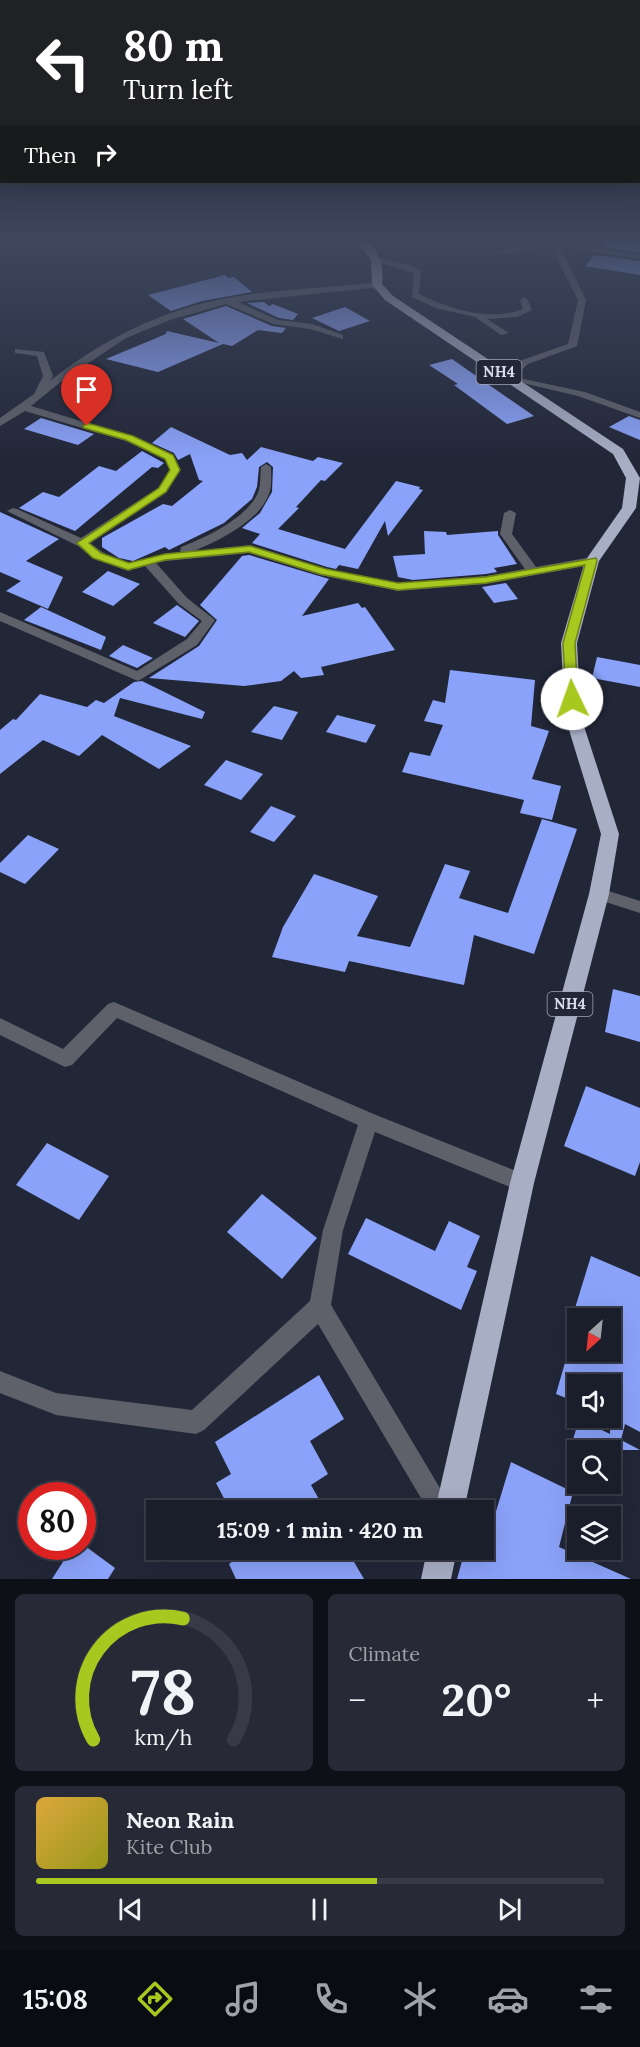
<!DOCTYPE html>
<meta charset="utf-8">
<style>
:root{--surface:#1a1d2a;--page:#272a36;--text:#f1f3f6;--muted:#9fa2a8;--line:#383b47;--accent:#a7c81f}
body{margin:0;font-family:Lora,serif;background:var(--page);color:var(--text);height:100vh;display:flex;flex-direction:column;font-size:22px;white-space:nowrap}
*{box-sizing:border-box;margin:0}
p{font-size:20px;color:var(--muted)}
.icon{flex:none;width:33px;height:33px;fill:none;stroke:currentColor;stroke-width:2;stroke-linecap:round;stroke-linejoin:round}
.map{position:relative;height:1579px;overflow:hidden}
.sheet{display:flex;flex-direction:column;gap:15px;padding:15px;background:#0e1017;flex:1}
.sheet>*{flex:none}
.top-card{position:absolute;left:0px;top:0px;width:640px;height:183px;box-shadow:0 6px 24px #0002,0 0 0 2px var(--line);background:#202124;color:#fff;overflow:hidden}
.needle{width:39px;rotate:207deg}
.controls{position:absolute;left:567px;top:1308px;display:grid;gap:12px}
.controls a{display:grid;place-items:center;width:54px;height:54px;border-radius:0px;background:var(--surface);box-shadow:0 6px 24px #0002,0 0 0 2px var(--line);font-size:30px}
.speed{position:absolute;left:18px;top:1482px;display:flex;gap:12px;font-size:30px;font-weight:700;text-align:center}
.speed>*{display:grid;place-content:center;width:78px;height:78px;border-radius:50%;background:var(--surface);box-shadow:0 6px 24px #0002,0 0 0 2px var(--line);line-height:1}
.speed .limit{border:9px solid #d22;background:#fff;color:#111}
.pin{position:absolute;display:grid;place-items:center;width:51px;height:51px;color:#fff;margin:-62px -26px;border-radius:50% 50% 50% 0;rotate:-45deg;box-shadow:0 0 6px #0007}
.pin .icon{rotate:45deg}
.me{position:absolute;width:66px;margin:-33px;rotate:357deg;stroke-linejoin:round;filter:drop-shadow(0 0 4px #0008)}
.turn{display:flex;align-items:center;gap:21px;height:126px;padding:0 24px;font-size:27px}
.turn .icon{width:78px;height:78px;stroke-width:2.5}
.turn b{display:block;font-size:42px;line-height:51px}
.then{display:flex;align-items:center;height:57px;padding:0 24px;background:#0003;gap:12px;font-size:22px}
.big{font-size:45px;font-weight:800;line-height:1.1}
.sheet .widget{flex:1;display:flex;flex-direction:column;justify-content:center;gap:9px;min-width:0;padding:0 21px;border-radius:9px;background:var(--page)}
.sheet .dial{align-items:center;gap:0}
.dial svg{height:156px;overflow:visible;fill:none;stroke:var(--line);stroke-width:7;stroke-linecap:round;text-anchor:middle}
.dial text{fill:var(--text);stroke:none}
.song{display:flex;align-items:center;gap:18px}
.cover{width:72px;height:72px;border-radius:9px;background:linear-gradient(135deg,hsl(40 70% 55%),hsl(60 70% 35%))}
.played{height:6px;border-radius:3px;background:linear-gradient(90deg,var(--accent) 60%,var(--line) 60%)}
.keys{display:flex;justify-content:space-around;direction:ltr}
.heat{display:flex;justify-content:space-between;align-items:center;font-size:33px;direction:ltr}
.sheet .tiles{flex:1;display:grid;gap:15px;grid-template-columns:1fr 1fr}
.widget:last-child{grid-column:span 2}
.trip{position:absolute;left:146px;top:1500px;width:348px;height:60px;border-radius:0px;background:var(--surface);box-shadow:0 6px 24px #0002,0 0 0 2px var(--line);font-weight:800;line-height:60px;text-align:center}
.dock{display:flex;height:96px;justify-content:space-around;align-items:center;background:#0a0c11;color:var(--muted)}
.dock .icon{width:42px;height:42px}
.dock .on{color:var(--accent)}
.dock b{font-size:27px;color:var(--text)}
.map>svg:first-child{display:block}
</style>
<div class="map">
<svg width="640" height="1579" viewBox="0 0 640 1579">
<rect width="100%" height="100%" fill="#222738"/>
<g fill="#8aa2f9">
<polygon points="608,240 640,240 640,253 602,247"/>
<polygon points="595,255 640,261 640,275 585,266"/>
<polygon points="225,275 228,278 234,277 252,292 202,301 171,311 148,295"/>
<polygon points="264,302 269,306 273,304 298,314 293,320 279,318 247,303"/>
<polygon points="226,306 272,326 286,328 282,333 258,330 232,346 223,344 158,372 106,359 166,334 167,331 219,343 183,319"/>
<polygon points="345,307 370,321 339,331 312,318"/>
<polygon points="452,359 492,387 534,416 507,424 454,385 458,384 429,365"/>
<polygon points="629,416 640,420 640,440 609,427"/>
<polygon points="41,418 94,434 78,445 24,429"/>
<polygon points="171,427 230,455 242,453 247,460 261,447 313,461 318,457 343,463 325,481 321,480 296,507 299,508 278,529 345,549 396,481 420,487 419,489 423,490 388,536 385,521 358,569 339,565 336,569 327,567 252,543 260,534 242,528 260,513 272,492 273,467 267,462 259,467 257,487 252,499 224,523 169,550 165,547 133,561 119,558 102,547 102,538 163,504 172,506 203,481 199,480 190,454 178,460 174,453 152,443"/>
<polygon points="142,451 164,463 158,468 152,467 75,531 19,508 43,492 59,497 99,466 116,471"/>
<polygon points="0,512 59,539 26,561 63,577 48,609 6,591 21,581 0,572"/>
<polygon points="424,531 446,532 447,535 498,531 498,535 517,564 494,568 497,572 486,574 413,580 398,577 393,556 425,554"/>
<polygon points="249,555 329,579 302,616 358,603 362,608 365,607 395,650 321,667 324,675 301,678 294,671 281,681 244,686 149,678 199,646 217,620 200,605 242,556"/>
<polygon points="108,571 140,584 113,606 82,592"/>
<polygon points="506,583 518,599 494,603 482,587"/>
<polygon points="177,605 199,621 185,637 153,623"/>
<polygon points="41,607 106,637 101,650 24,620"/>
<polygon points="123,645 153,658 137,668 109,656"/>
<polygon points="597,657 640,665 640,687 592,678"/>
<polygon points="450,670 535,680 531,726 549,731 532,779 561,786 552,820 520,813 524,800 402,772 410,752 430,756 443,725 424,721 433,700 445,703"/>
<polygon points="142,681 205,712 202,719 120,698 114,716 191,746 159,769 102,735 79,756 43,740 0,774 0,730 13,719 16,720 40,694 87,707 96,700 104,703 134,682"/>
<polygon points="274,706 298,712 282,740 251,732"/>
<polygon points="337,715 376,725 366,743 326,732"/>
<polygon points="226,760 263,774 241,800 204,785"/>
<polygon points="271,806 296,816 274,842 250,832"/>
<polygon points="542,819 577,829 534,954 474,935 464,985 349,961 345,972 272,957 283,927 314,874 378,896 357,936 410,947 445,864 470,871 459,898 508,913"/>
<polygon points="28,835 59,849 25,884 0,872 0,863"/>
<polygon points="613,989 640,996 640,1042 605,1032"/>
<polygon points="586,1086 640,1108 640,1162 635,1176 564,1146"/>
<polygon points="47,1143 109,1176 79,1220 16,1185"/>
<polygon points="262,1194 317,1238 282,1279 227,1232"/>
<polygon points="366,1218 435,1251 449,1221 480,1236 467,1267 477,1271 461,1310 348,1254"/>
<polygon points="591,1256 640,1277 640,1432 625,1424 621,1440 640,1450 618,1450 616,1459 610,1458 610,1450 570,1450 579,1419 610,1434 610,1384 578,1384 578,1403 556,1394 568,1352 610,1352 610,1318 572,1318"/>
<polygon points="319,1375 344,1419 310,1441 328,1474 311,1485 325,1510 230,1510 216,1483 231,1474 215,1442"/>
<polygon points="511,1462 573,1492 559,1547 631,1579 457,1579 465,1550 483,1550 483,1513 494,1518"/>
<polygon points="73,1546 85,1546 115,1568 108,1579 52,1579"/>
<polygon points="248,1550 347,1550 364,1579 236,1579 229,1564"/>
</g>
<g fill="none" stroke-linecap="round" stroke-linejoin="round">
<g fill="#5e616a" fill-rule="evenodd">
<polygon points="548,240 640,255 640,259 560,247 586,300 577,346 528,364 514,377 585,392 640,412 640,418 578,396 502,378 522,360 568,344 578,300 551,247 500,254 496,252 549,242"/>
<path d="M373,257L410,265L421,270L419,294C449,309 491,322 523,309L520,300L524,297L528,300L532,310L517,317L487,319L509,333L501,335L475,317L436,308L412,297L414,273L373,261Z"/>
<path d="M377,282L381,285L380,287L238,302L278,320L312,324L343,335V339L310,329L273,324L226,304L170,320L126,338L63,380L31,406L134,437L173,455L180,470L166,492L90,543C100,551 115,562 128,563C139,564 166,553 180,552L181,547C205,538 250,517 259,490C261,483 260,475 261,467L266,464L271,467C271,475 272,483 270,491C261,521 220,540 194,551L250,545L326,569L398,583L486,576L525,569L500,534L504,513L510,510L516,513L512,534L536,567L592,557L596,558V564L486,584L398,591L320,575L249,553L166,561L156,563L187,598L215,620L197,645L138,681L0,621V612L137,671L187,639L202,621L179,604L145,566L128,571L93,558L78,546L7,511L13,508L17,509L81,538L158,488L170,470L165,459L126,441L25,411L0,426V418L34,394L43,376L37,356L15,353V349L44,352L53,376L50,381C101,340 162,310 227,298C276,289 327,288 377,282Z"/>
<polygon points="599,888 640,901 640,913 593,898 591,894 593,890"/>
<polygon points="114,1002 376,1115 529,1176 532,1183 529,1190 522,1192 375,1132 343,1230 331,1305 453,1510 428,1510 318,1324 204,1430 196,1434 56,1415 0,1393 0,1371 56,1393 192,1410 310,1301 323,1230 358,1125 117,1018 72,1065 65,1067 0,1035 0,1018 63,1049 108,1004"/>
</g>
<g fill="#a8afc5" fill-rule="evenodd">
<path d="M356,240H367C380,253 384,266 382,284L393,296L623,449L640,478L636,508L599,561L577,643L581,717L619,834L609,894L534,1183L464,1510H435L510,1183L589,894L601,834L565,717L561,643L585,561L622,508L626,478L613,454L385,300L372,285L371,260Z"/>
<polygon points="427,1550 457,1550 451,1579 421,1579"/>
</g>
</g>
<linearGradient id="sky" x2="0" y2="1"><stop stop-color="#13151f"/><stop offset="0.52" stop-color="#3e475e"/><stop offset="1" stop-color="#3e475e" stop-opacity="0"/></linearGradient>
<rect width="640" height="461" fill="url(#sky)"/>
<polygon fill="#a7c81f" stroke="#6d8214" stroke-width="1.5" points="87,423 133,436 173,455 180,470 166,492 89,543 101,553 129,563 165,554 250,546 326,569 398,583 486,577 596,558 597,561 575,643 578,699 572,703 566,699 563,643 585,565 486,583 398,590 320,574 249,552 165,560 128,570 93,558 77,543 159,488 170,470 165,459 126,440 84,428 83,426"/>
<g text-anchor="middle" stroke-width="6" stroke-linejoin="round" paint-order="stroke">
<g fill="#222738" stroke="#a1a5b2" stroke-width="1.5">
<rect x="476.5" y="360" width="45" height="24" rx="4.5"/>
<rect x="547.5" y="992" width="45" height="24" rx="4.5"/>
</g>
<g font-size="15" font-weight="bold" fill="#d8dbe7">
<text x="499" y="377">NH4</text>
<text x="570" y="1009">NH4</text>
</g>
</g>
</svg>
<div class="controls">
<a><svg class="needle" viewBox="-14 -14 28 28"><path d="M0-13l5 13h-10z" fill="#e53935"/><path d="M0 13l5-13h-10z" fill="#9fa2a8"/></svg></a>
<a><svg class="icon" aria-label="sound" viewBox="0 0 24 24"><path d="M4 9h4l5-4v14l-5-4H4zM17 9q2 3 0 6"/></svg></a>
<a><svg class="icon" aria-label="search" viewBox="0 0 24 24"><circle cx="10" cy="10" r="6"/><path d="M15 15l6 6"/></svg></a>
<a><svg class="icon" aria-label="layers" viewBox="0 0 24 24"><path d="M12 4l9 5-9 5-9-5zM3 14l9 5 9-5"/></svg></a>
</div>
<div class="speed"><div class="limit">80</div></div>
<div class="pin" style="left:87px;top:426px;background:#d93025"><svg class="icon" aria-label="arrive" viewBox="0 0 24 24"><path d="M6 21V4h12l-3 4 3 4H6"/></svg></div>
<svg class="me" style="left:572px;top:699px" viewBox="-20 -20 40 40"><circle r="19" fill="#fff"/><path d="M0-13L10 11 0 6-10 11z" fill="#a7c81f"/></svg>
<div class="trip">15:09 · 1 min · 420 m</div>
<div class="top-card">
<div class="turn"><svg class="icon" aria-label="left" viewBox="0 0 24 24"><path d="M17 20v-9H6M10 6l-5 5 5 5"/></svg><div><b>80 m</b>Turn left</div></div>
<div class="then">Then<svg class="icon" aria-label="right" viewBox="0 0 24 24"><path d="M7 20v-9h11M14 6l5 5-5 5"/></svg></div>
</div>
</div>
<section class="sheet">
<div class="tiles">
<div class="widget dial"><svg viewBox="0 0 100 80">
<path d="M14 69A42 42 0 1 1 86 69"/>
<path d="M14 69A42 42 0 0 1 60 7" stroke="#a7c81f"/>
<text x="50" y="56" font-size="32" font-weight="700">78</text>
<text x="50" y="72" font-size="11">km/h</text>
</svg></div>
<div class="widget"><p>Climate</p>
<div class="heat"><a>−</a><b class="big">20°</b><a>+</a></div>
</div>
<div class="widget">
<div class="song"><i class="cover"></i><div><b>Neon Rain</b><p>Kite Club</p></div></div>
<div class="played"></div>
<div class="keys"><svg class="icon" aria-label="previous" viewBox="0 0 24 24"><path d="M18 5L8 12l10 7zM5 5v14"/></svg><svg class="icon" aria-label="pause" viewBox="0 0 24 24"><path d="M8 5v14M16 5v14"/></svg><svg class="icon" aria-label="next" viewBox="0 0 24 24"><path d="M6 5l10 7-10 7zM19 5v14"/></svg></div>
</div>
</div>
</section>
<nav class="dock">
<b>15:08</b>
<svg class="icon on" aria-label="directions" viewBox="0 0 24 24"><path d="M12 3l9 9-9 9-9-9zM9 14v-3h6M13 9l2 2-2 2"/></svg>
<svg class="icon" aria-label="music" viewBox="0 0 24 24"><path d="M9 18V5l10-2v13"/><circle cx="6" cy="18" r="3"/><circle cx="16" cy="16" r="3"/></svg>
<svg class="icon" aria-label="phone" viewBox="0 0 24 24"><path d="M5 4h4l2 5-3 2q2 4 5 5l2-3 5 2v4C11 20 4 13 5 4z"/></svg>
<svg class="icon" aria-label="climate" viewBox="0 0 24 24"><path d="M12 3v18M4 7l16 10M4 17L20 7"/></svg>
<svg class="icon" aria-label="car" viewBox="0 0 24 24"><path d="M5 17H2v-5l4-1 3-4h7l3 4 3 1v5h-3M9 17h6M6 11h13"/><circle cx="7" cy="17" r="2"/><circle cx="17" cy="17" r="2"/></svg>
<svg class="icon" aria-label="filters" viewBox="0 0 24 24"><path d="M4 7h16M4 17h16"/><circle cx="9" cy="7" r="2"/><circle cx="15" cy="17" r="2"/></svg>
</nav>
